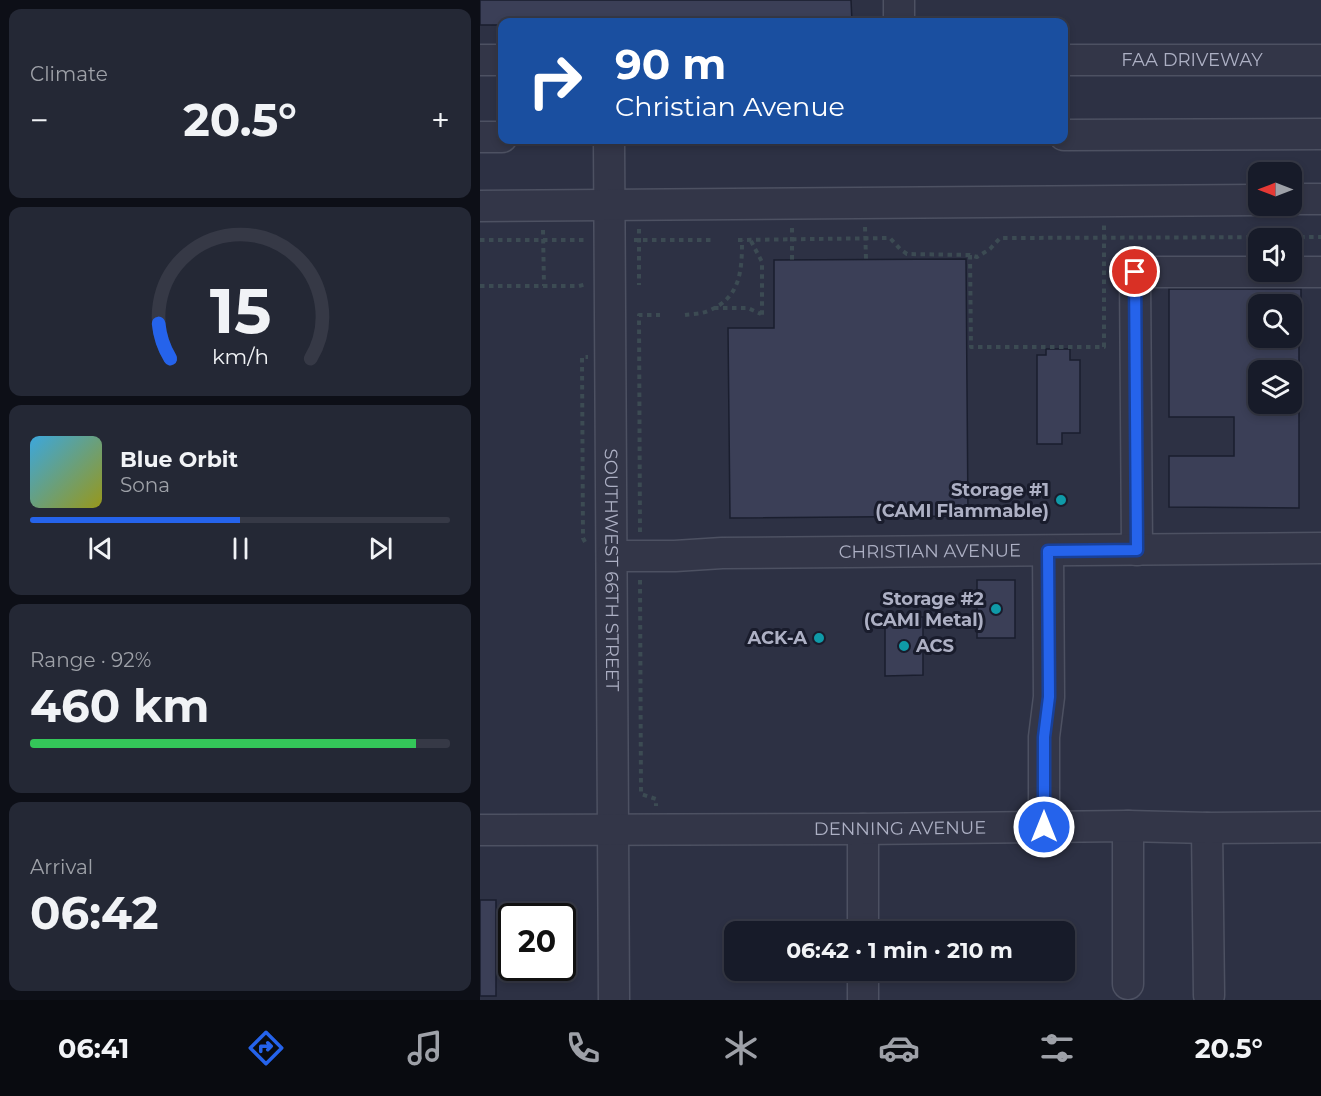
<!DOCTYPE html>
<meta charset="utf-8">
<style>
:root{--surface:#171b29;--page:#242835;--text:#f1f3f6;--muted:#9ea1a8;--line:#363946;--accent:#2563eb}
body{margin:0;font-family:Montserrat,sans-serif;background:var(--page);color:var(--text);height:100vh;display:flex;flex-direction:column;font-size:22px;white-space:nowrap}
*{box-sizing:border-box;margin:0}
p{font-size:20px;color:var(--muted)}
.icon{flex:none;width:33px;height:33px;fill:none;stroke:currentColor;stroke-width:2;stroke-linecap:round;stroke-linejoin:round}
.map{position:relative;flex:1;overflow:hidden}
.sheet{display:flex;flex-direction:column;gap:9px;padding:9px;background:#0d0f17;width:480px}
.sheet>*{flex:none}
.guide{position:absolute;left:18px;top:18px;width:570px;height:126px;border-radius:12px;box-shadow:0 3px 9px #0003,0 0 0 2px var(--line);background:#1a4fa0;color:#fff;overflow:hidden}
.needle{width:39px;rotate:270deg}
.fabs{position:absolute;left:768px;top:162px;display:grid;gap:12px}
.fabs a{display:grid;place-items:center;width:54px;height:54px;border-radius:12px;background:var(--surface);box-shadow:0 3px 9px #0003,0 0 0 2px var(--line);font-size:30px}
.speed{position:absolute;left:18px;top:903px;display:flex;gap:12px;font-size:30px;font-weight:700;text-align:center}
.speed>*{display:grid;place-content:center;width:78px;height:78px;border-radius:50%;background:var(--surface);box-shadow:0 3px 9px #0003,0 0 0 2px var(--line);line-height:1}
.speed .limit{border:3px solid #111;border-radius:9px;background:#fff;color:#111}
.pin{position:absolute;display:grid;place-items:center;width:51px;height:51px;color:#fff;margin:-26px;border:3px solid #fff;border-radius:50%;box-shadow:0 2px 6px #0007}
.me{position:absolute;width:66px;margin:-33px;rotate:0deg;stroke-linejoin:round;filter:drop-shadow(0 0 4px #0008)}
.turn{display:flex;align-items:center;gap:21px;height:126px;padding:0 18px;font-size:27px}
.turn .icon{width:78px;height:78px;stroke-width:2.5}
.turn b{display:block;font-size:42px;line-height:51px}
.big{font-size:45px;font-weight:700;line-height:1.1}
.sheet .card{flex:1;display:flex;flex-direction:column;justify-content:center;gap:9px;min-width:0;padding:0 21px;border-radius:12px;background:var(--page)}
.sheet .dial{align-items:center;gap:0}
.dial svg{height:156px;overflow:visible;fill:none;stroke:var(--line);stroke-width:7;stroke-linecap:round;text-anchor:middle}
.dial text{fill:var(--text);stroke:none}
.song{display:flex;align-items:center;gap:18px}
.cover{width:72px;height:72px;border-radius:9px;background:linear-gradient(135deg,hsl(200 70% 55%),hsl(60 70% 35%))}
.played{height:6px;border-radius:3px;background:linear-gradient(90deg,var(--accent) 50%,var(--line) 50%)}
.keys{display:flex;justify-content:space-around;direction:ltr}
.heat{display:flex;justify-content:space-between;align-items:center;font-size:33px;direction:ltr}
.charge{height:9px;border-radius:4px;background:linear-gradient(90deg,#34c759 92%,var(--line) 0)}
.trip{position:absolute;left:244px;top:921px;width:351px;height:60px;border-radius:12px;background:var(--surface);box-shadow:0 3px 9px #0003,0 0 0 2px var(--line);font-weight:700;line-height:60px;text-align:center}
.tabs{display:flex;height:96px;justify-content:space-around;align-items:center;background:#090b10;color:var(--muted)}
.tabs .icon{width:42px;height:42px}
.tabs .selected{color:var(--accent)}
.tabs b{font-size:27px;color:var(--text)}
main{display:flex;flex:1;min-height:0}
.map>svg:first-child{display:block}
</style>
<main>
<section class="sheet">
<div class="card"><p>Climate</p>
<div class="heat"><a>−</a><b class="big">20.5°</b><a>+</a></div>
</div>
<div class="card dial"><svg viewBox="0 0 100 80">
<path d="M14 69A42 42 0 1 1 86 69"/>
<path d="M14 69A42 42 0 0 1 8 51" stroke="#2563eb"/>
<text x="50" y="56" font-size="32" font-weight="700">15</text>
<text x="50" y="72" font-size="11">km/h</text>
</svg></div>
<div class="card">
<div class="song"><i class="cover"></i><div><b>Blue Orbit</b><p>Sona</p></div></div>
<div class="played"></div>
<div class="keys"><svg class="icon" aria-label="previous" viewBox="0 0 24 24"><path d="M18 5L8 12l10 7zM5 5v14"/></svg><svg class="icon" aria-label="pause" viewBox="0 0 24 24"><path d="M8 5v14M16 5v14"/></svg><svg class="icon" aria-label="next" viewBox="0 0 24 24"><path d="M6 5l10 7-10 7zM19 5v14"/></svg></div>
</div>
<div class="card"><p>Range · 92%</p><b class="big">460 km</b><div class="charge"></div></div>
<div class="card"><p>Arrival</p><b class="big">06:42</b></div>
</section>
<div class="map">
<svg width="841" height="1000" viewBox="0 0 841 1000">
<rect width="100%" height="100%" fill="#1f2437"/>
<path fill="#2d3144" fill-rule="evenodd" d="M0,0H841V1000H0ZM22,22H584V140H22ZM778,172H812V206H778ZM778,238H812V272H778ZM778,304H812V338H778ZM778,370H812V404H778ZM32,916H82V968H32ZM255,932H585V970H255Z"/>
<g fill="#3b3f57" stroke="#1a1e2e" stroke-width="1.5">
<polygon points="0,0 371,0 372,22 22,22 22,25 0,25"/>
<polygon points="486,259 488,516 250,518 248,328 294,328 294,260"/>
<polygon points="689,289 821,289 821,304 778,304 778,338 819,338 819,370 778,370 778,404 819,404 819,508 689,507 689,456 754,456 754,417 689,417"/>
<polygon points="566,349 590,349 590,360 600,360 600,433 582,433 582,444 557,444 557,355 566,355"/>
<rect x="497" y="580" width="38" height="58"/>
<polygon points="405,617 443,617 443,675 405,676"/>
<rect x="0" y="900" width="16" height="96"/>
</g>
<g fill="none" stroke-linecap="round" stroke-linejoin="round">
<g stroke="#4d5162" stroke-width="33">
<g id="minor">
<polyline points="419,22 419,0"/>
<polyline points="0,60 22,60"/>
<path id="s1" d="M584,60H841"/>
<polyline points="584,135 841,134"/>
<polyline points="0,137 22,137"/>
<path id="s2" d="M129,140L134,1000"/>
<polyline points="812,199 841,199"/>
<polyline points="0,206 778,200"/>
<polyline points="657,550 655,272 841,272"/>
<path id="s3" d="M132,556H195L242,553L841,548"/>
<polyline points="648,826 648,984"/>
<polyline points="564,827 564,737 569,697 568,551"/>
<polyline points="727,828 729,995"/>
<polyline points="383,829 383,932"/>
<path id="s4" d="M0,830L383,829L648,826L727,828L841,827"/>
<polyline points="383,970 383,1000"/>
</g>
</g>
<g stroke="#3c4b53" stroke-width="4" stroke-dasharray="4.5 4.5" stroke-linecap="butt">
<polyline points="385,227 386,259"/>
<polyline points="312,228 312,260"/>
<polyline points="159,229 159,285"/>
<polyline points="63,230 64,286"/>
<polyline points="0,240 107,240"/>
<polyline points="154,240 234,240"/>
<polyline points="258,240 410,238 420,249 427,254 490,255 497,257 510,249 520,238 841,237"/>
<polyline points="271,241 282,262 282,315"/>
<polyline points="490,255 491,347 624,347 624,225"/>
<polyline points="0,286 99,286 107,284"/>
<polyline points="234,308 268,308 281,314"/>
<path d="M205,315C212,314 221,314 228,311C261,298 262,270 262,240"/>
<polyline points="160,532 159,315 180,315"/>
<polyline points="105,542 103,538 102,357 108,357"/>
<polyline points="160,580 161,794 176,799 176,806"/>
</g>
<use href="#minor" stroke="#333648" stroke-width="30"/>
</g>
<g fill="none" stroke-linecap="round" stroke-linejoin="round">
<g stroke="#184099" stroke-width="15">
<polyline id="route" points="564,827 564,737 569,697 568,551 657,550 655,272"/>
</g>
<use href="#route" stroke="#2563eb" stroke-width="10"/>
</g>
<g fill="#0f9aa8" stroke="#191c2c" stroke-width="2">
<circle cx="581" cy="500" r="6"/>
<circle cx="516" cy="609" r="6"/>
<circle cx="339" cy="638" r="6"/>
<circle cx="424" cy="646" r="6"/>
</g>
<g text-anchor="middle" stroke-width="6" stroke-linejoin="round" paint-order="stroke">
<g font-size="18" fill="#adb0c4" stroke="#191c2c">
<text dy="6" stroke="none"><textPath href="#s1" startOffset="128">FAA DRIVEWAY</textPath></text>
<text dy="6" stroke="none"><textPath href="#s3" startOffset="318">CHRISTIAN AVENUE</textPath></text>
<text dy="6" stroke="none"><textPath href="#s2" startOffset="430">SOUTHWEST 66TH STREET</textPath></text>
<text dy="6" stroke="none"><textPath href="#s4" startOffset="420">DENNING AVENUE</textPath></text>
</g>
<g font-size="18" font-weight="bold" fill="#adb0c4" stroke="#191c2c" text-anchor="end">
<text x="569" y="496">Storage #1<tspan x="569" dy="21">(CAMI Flammable)</tspan></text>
<text x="504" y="605">Storage #2<tspan x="504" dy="21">(CAMI Metal)</tspan></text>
<text x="327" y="644">ACK-A</text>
<text x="436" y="652" text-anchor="start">ACS</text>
</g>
</g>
</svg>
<div class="fabs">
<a><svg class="needle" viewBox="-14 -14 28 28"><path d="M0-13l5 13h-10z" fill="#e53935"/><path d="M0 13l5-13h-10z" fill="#9ea1a8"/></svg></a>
<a><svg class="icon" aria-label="sound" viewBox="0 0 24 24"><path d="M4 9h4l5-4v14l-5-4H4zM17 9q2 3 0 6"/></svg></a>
<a><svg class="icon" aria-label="search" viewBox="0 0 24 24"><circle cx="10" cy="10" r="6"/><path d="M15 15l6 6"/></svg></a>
<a><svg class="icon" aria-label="layers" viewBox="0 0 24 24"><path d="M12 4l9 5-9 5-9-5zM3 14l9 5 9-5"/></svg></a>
</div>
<div class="speed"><div class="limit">20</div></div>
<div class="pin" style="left:655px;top:272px;background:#d93025"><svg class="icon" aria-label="arrive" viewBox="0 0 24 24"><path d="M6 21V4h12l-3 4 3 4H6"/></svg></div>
<svg class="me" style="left:564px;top:827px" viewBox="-20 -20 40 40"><circle r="17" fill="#2563eb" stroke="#fff" stroke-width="3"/><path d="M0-11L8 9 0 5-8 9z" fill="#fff"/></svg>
<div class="trip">06:42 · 1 min · 210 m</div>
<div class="guide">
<div class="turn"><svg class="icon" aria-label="right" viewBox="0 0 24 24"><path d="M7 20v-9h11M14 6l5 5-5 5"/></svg><div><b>90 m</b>Christian Avenue</div></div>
</div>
</div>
</main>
<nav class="tabs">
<b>06:41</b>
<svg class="icon selected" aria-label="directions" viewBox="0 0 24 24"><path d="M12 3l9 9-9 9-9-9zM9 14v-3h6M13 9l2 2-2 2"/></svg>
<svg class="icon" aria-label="music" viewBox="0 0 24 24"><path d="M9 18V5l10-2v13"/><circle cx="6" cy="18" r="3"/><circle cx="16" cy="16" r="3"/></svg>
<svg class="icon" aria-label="phone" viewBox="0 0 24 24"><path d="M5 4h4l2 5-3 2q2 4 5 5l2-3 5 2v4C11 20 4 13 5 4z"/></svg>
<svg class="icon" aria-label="climate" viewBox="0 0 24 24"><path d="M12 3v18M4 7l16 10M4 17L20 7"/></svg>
<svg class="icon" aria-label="car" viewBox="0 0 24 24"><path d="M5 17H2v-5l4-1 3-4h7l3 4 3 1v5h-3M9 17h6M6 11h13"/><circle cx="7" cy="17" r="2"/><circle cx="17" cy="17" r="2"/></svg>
<svg class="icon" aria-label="filters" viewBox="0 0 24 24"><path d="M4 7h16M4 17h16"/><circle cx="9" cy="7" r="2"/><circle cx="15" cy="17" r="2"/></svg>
<b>20.5°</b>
</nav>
